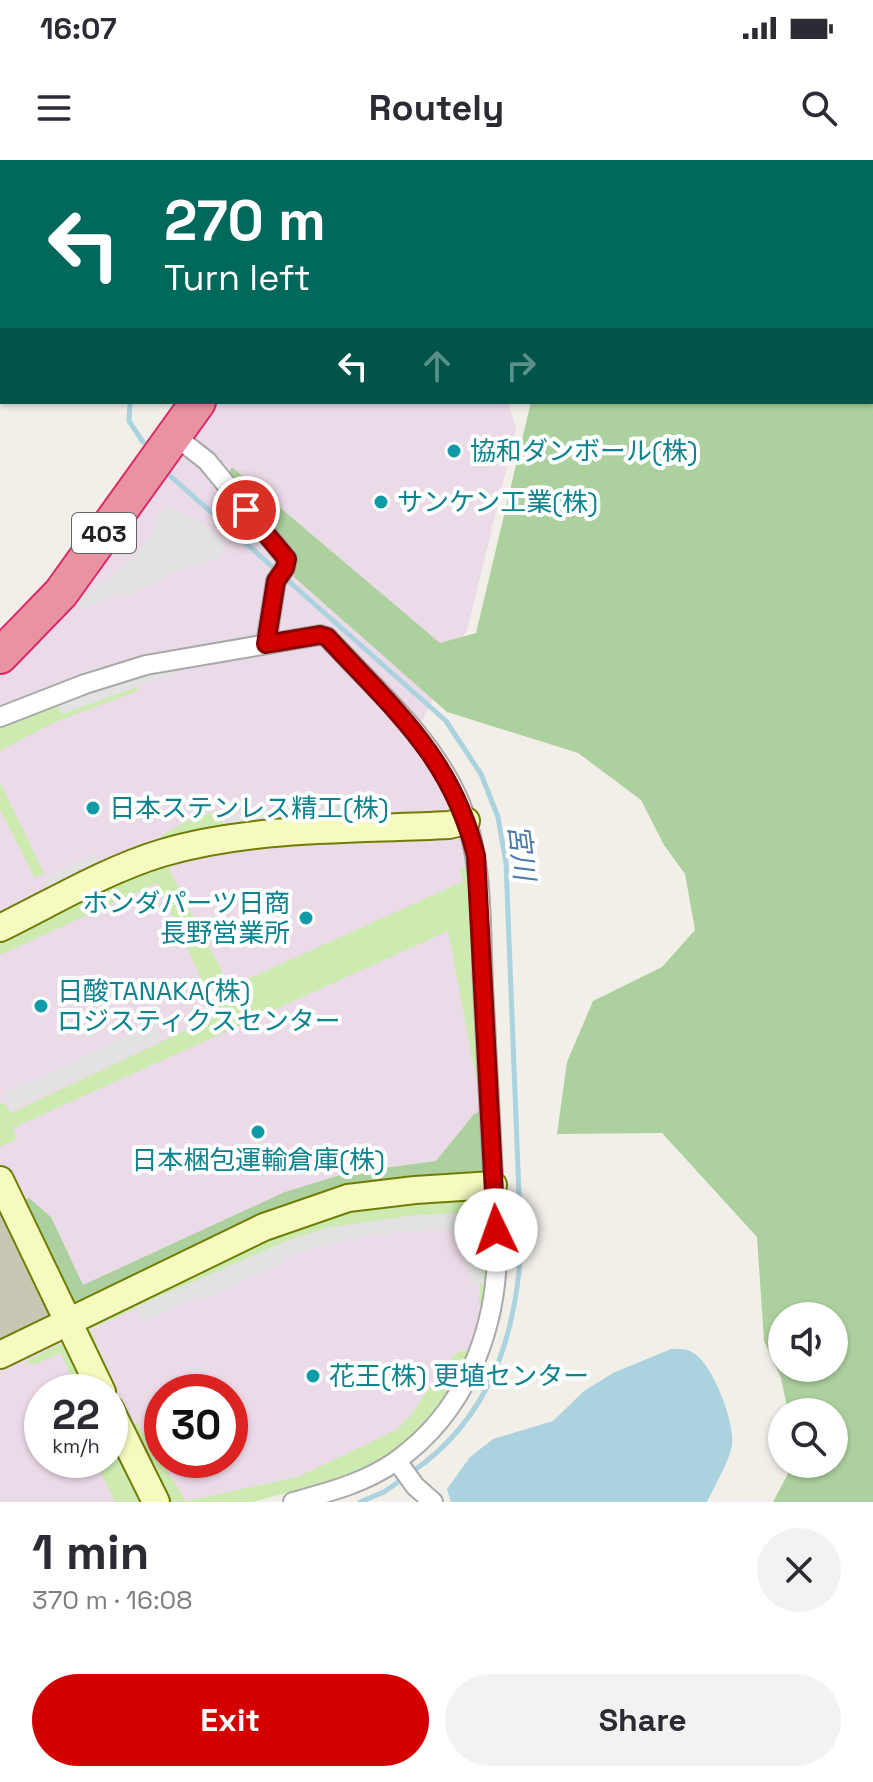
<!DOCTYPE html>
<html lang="en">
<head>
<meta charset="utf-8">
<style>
  :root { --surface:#fff; --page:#f2f2f3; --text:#2b2b33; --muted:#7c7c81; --accent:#d40000 }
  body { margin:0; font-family:"Space Grotesk","Noto Sans JP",sans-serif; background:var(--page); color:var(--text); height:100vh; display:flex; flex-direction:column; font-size:30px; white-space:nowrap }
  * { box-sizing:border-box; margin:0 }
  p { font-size:26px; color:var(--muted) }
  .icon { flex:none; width:44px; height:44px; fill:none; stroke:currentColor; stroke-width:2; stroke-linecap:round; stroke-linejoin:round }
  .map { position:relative; height:1342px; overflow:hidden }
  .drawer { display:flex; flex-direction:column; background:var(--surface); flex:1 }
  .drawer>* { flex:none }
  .guide { position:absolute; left:0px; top:0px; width:874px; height:244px; box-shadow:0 2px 6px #0004; background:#00695c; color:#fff; overflow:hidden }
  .buttons { position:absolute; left:768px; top:1142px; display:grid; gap:16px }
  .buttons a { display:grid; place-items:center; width:80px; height:80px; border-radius:50%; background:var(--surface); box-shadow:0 2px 6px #0004; font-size:40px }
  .speed { position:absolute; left:24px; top:1214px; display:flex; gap:16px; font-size:40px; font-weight:700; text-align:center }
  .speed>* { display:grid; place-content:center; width:104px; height:104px; border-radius:50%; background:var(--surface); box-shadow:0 2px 6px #0004; line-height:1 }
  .speed small { font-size:20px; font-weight:400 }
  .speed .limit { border:12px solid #d22; background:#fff; color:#111 }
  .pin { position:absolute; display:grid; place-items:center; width:68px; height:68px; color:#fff; margin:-34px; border:4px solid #fff; border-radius:50%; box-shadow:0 2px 8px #0007 }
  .me { position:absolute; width:88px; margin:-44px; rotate:357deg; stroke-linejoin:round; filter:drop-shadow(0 0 6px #0008) }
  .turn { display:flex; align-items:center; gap:28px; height:168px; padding:0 32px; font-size:36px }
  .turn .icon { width:104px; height:104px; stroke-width:2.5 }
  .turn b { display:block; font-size:56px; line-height:68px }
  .lanes { display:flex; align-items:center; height:76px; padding:0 32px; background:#0003; justify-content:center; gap:40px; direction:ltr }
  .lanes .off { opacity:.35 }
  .round { display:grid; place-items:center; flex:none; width:84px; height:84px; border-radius:42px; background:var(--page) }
  .head { display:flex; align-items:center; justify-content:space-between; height:136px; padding:0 32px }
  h1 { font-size:48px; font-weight:700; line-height:60px }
  .primary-button { display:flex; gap:16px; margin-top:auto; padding:16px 32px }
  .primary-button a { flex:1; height:92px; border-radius:48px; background:var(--accent); color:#fff; font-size:32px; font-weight:700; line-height:92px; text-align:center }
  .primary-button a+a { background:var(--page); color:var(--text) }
  .status { display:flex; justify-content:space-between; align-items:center; height:56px; padding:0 40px; background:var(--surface); direction:ltr }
  .status svg { height:22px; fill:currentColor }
  header { display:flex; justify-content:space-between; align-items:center; height:104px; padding:0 32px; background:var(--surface); font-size:36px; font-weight:700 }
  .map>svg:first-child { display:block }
  .industrial { fill:#ebdbe8; fill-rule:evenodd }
  .construction { fill:#c7c7b4 }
  .grass { fill:#cdebb0 }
  .forest { fill:#add19e; fill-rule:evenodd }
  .parking { fill:#e2e2e2 }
  .water { fill:#aad3df }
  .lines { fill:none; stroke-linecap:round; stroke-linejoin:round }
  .stream { stroke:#aad3df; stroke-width:5 }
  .street-casing { stroke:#a9a9a9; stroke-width:22 }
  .secondary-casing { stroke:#707d05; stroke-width:30 }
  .highway-casing { stroke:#dc2a67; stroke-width:38 }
  .street { stroke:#fff; stroke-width:18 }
  .secondary { stroke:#f7fabf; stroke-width:26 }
  .highway { stroke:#e892a2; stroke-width:34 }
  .route-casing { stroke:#8a0000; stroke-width:20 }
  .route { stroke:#d40000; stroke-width:14 }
  .culture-dot { fill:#0f9aa8; stroke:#fff; stroke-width:3 }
  .labels { text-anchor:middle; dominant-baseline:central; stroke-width:8; stroke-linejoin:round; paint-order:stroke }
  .shield { fill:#fff; stroke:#646464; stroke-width:2 }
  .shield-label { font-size:24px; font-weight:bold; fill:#222 }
  .culture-label { font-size:26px; fill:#0d838f; stroke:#fff; text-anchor:start }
  .water-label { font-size:28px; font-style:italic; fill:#4a7aab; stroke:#fff }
</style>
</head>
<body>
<div class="status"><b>16:07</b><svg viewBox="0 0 49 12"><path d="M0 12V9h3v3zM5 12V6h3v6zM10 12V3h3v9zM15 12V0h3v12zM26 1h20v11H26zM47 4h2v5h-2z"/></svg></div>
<header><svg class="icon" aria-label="menu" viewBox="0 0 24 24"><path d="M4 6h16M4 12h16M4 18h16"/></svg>Routely<svg class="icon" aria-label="search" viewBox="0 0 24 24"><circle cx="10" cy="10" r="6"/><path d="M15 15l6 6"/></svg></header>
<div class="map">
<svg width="873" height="1342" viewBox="0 0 873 1342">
  <rect width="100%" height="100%" fill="#f2efe9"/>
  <path class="industrial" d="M215,242h293l8,27 -48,198 -54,111 41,68 15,58 20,410 -15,74 -101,115 -122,39h-252v-829l22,-19 56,-62zM42,1232h68v68h-68zM162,1232h68v68h-68z"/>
  <path class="construction" d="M0,1047l52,102 -4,11 -48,24z"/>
  <g class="grass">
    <path d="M136,527l2,4 -85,32 -53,28v-28l56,-21 6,12z"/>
    <path d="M0,622l44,91 -9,5 -35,-68z"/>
    <path d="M224,649l-1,19 -59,14 -2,-7 29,-16z"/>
    <path d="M215,693l-47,14 62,120 234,-106 -5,-11 11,-6 11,220h-4l-29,-153 -435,197 4,11 -17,8v-45l5,2 6,9 207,-98 -61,-132 -157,72v-17l165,-77z"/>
    <path d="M479,1034l9,7 2,73 -3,32 -8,-1 1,-21 4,-1 -13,-70 -63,3 -81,12 -38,12 -199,89 29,65 -4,2 -31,-62 4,-11 160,-80 119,-39z"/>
    <path d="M59,1184l11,5 21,43h-14l-16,-39 -28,12 -8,-3z"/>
    <path d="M475,1188l-34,58 -30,31 -37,26 -41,18 -81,21h-87l-36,-75 8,-4 49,78 112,-24 98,-47 15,-15 36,-53 12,-10z"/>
    <path d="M110,1276l34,66h-29l-20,-42h15z"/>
  </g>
  <g class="forest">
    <path d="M458,0h415v1342h-100l20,-38h41v-52h-46l-7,-34 -17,-37 -7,-104 -95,-104 -105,1 10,-72 26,-61 69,-34 33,-37 -10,-56 -21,-29 -23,-45 -63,-47 -131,-41 -153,-135 3,-19 -69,-84 4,-7 208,176 36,-10 55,-231h341v-240zM782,1156h52v52h-52z"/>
    <path d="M482,950l3,59 -8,7 -82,3 -43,8 -273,118 -9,-4 -49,-100 8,-3 22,19 32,68 202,-93 62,-19 89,-12 38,-47z"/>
  </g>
  <g class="parking">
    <path d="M167,346l35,17 25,22 -9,12 -52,19 -9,7 -27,12h-14l-34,14 -5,-7 55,-42 23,-31v-9z"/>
    <path d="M174,506l2,7 -114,41 -6,-12 86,-29z"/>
    <path d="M361,644l1,16 -134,7 -1,-16z"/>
    <path d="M95,693l6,13 -53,26 -6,-12z"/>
    <path d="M154,863l8,16 -150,71 -8,-16z"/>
    <path d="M471,1052l13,71 -14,2 -11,-55 -44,1 -45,5 -51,11 -34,11 1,4 -86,39 -3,-5 -54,27 -8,-16 154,-67 38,-12 81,-12z"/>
  </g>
  <path class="water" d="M671,1189c10,0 16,-1 24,5 18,12 40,68 37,91 -2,15 -18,42 -25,57h-256l-4,-13 23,-32 23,-18 60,-18 31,-30 29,-18z"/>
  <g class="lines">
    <g class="stream">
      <path d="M57,0l1,2"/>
      <path d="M460,0v2"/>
      <path d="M130,242l-1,19 14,21"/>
      <path d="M167,313l109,97"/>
      <path d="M284,417l162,144 35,53 17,43 8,46 15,383c-5,91 -31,172 -109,226"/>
      <path d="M360,1342l24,-10 20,-14"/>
    </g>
    <defs>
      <g id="street">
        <path d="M295,0v2"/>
        <path d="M175,276l32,25 80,98 -2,9 -9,13 -10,63"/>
        <path d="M0,557l85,-33 61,-19 174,-30 7,2c47,51 106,101 133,166 24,56 20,121 23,181 5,89 9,179 14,268 -1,81 -33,161 -101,209 -31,22 -67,31 -103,41"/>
        <path d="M397,1301l18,25 18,16"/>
      </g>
      <g id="secondary">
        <path d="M0,768c53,-26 106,-58 162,-75 90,-27 194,-23 287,-28l17,-4"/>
        <path d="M0,1020l102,212"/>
        <path d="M0,1195l264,-128 84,-29 67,-8 78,-5"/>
        <path d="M110,1249l46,93"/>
      </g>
      <g id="highway">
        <path d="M760,0l1,2"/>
        <path d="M570,2l1,-2"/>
        <path d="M868,2v-2"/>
        <path d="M872,58l1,3"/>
        <path d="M872,171l1,1"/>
        <path d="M0,496l61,-63 137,-191"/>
      </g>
    </defs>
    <use href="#street" class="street-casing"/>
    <use href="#secondary" class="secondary-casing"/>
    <use href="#highway" class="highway-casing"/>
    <use href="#street" class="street"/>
    <use href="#secondary" class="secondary"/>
    <use href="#highway" class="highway"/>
  </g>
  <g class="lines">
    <defs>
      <path id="route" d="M246,350l41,49 -2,9 -9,13 -10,63 54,-9 7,2c66,72 125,120 149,219l20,374"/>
    </defs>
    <use href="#route" class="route-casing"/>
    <use href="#route" class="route"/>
  </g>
  <g class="culture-dot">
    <circle cx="454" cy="291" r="8"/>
    <circle cx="381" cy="342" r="8"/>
    <circle cx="93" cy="648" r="8"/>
    <circle cx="306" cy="758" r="8"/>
    <circle cx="41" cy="846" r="8"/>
    <circle cx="258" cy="972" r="8"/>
    <circle cx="313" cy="1216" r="8"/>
  </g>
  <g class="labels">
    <rect class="shield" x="72" y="353" width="64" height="40" rx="6"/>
    <g class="shield-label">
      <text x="104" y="373">403</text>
    </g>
    <g class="culture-label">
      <text x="470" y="291">協和ダンボール(株)</text>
      <text x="397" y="342">サンケン工業(株)</text>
      <text x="109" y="648">日本ステンレス精工(株)</text>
      <text x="290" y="743" text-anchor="end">ホンダパーツ日商<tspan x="290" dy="30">長野営業所</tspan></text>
      <text x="57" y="831">日酸TANAKA(株)<tspan x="57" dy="30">ロジスティクスセンター</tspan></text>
      <text x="258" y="1000" text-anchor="middle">日本梱包運輸倉庫(株)</text>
      <text x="329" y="1216">花王(株) 更埴センター</text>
    </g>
    <g class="water-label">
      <text transform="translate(522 692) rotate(83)">宮川</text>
    </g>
  </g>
</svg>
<div class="buttons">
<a><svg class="icon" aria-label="sound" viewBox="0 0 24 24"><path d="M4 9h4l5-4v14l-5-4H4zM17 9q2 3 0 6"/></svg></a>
<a><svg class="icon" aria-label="search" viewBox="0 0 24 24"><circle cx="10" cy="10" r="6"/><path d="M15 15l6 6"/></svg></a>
</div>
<div class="speed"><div>22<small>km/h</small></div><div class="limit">30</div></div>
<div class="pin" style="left:246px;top:350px;background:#d93025"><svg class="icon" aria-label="arrive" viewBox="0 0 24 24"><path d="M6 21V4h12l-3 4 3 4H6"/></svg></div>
<svg class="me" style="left:496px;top:1070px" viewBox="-20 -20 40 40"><circle r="19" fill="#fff"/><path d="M0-13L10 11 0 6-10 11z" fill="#d40000"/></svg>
<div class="guide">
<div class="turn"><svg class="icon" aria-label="left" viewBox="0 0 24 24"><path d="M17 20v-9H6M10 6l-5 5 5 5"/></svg><div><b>270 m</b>Turn left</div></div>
<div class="lanes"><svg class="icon" aria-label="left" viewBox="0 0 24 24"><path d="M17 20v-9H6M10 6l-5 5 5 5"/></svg><svg class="icon off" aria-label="ahead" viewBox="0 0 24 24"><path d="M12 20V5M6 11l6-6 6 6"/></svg><svg class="icon off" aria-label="right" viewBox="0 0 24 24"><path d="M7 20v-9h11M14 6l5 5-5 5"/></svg></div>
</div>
</div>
<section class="drawer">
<div class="head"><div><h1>1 min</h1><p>370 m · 16:08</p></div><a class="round"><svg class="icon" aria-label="close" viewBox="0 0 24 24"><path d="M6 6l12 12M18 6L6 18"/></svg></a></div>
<div class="primary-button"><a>Exit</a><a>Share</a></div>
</section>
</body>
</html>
